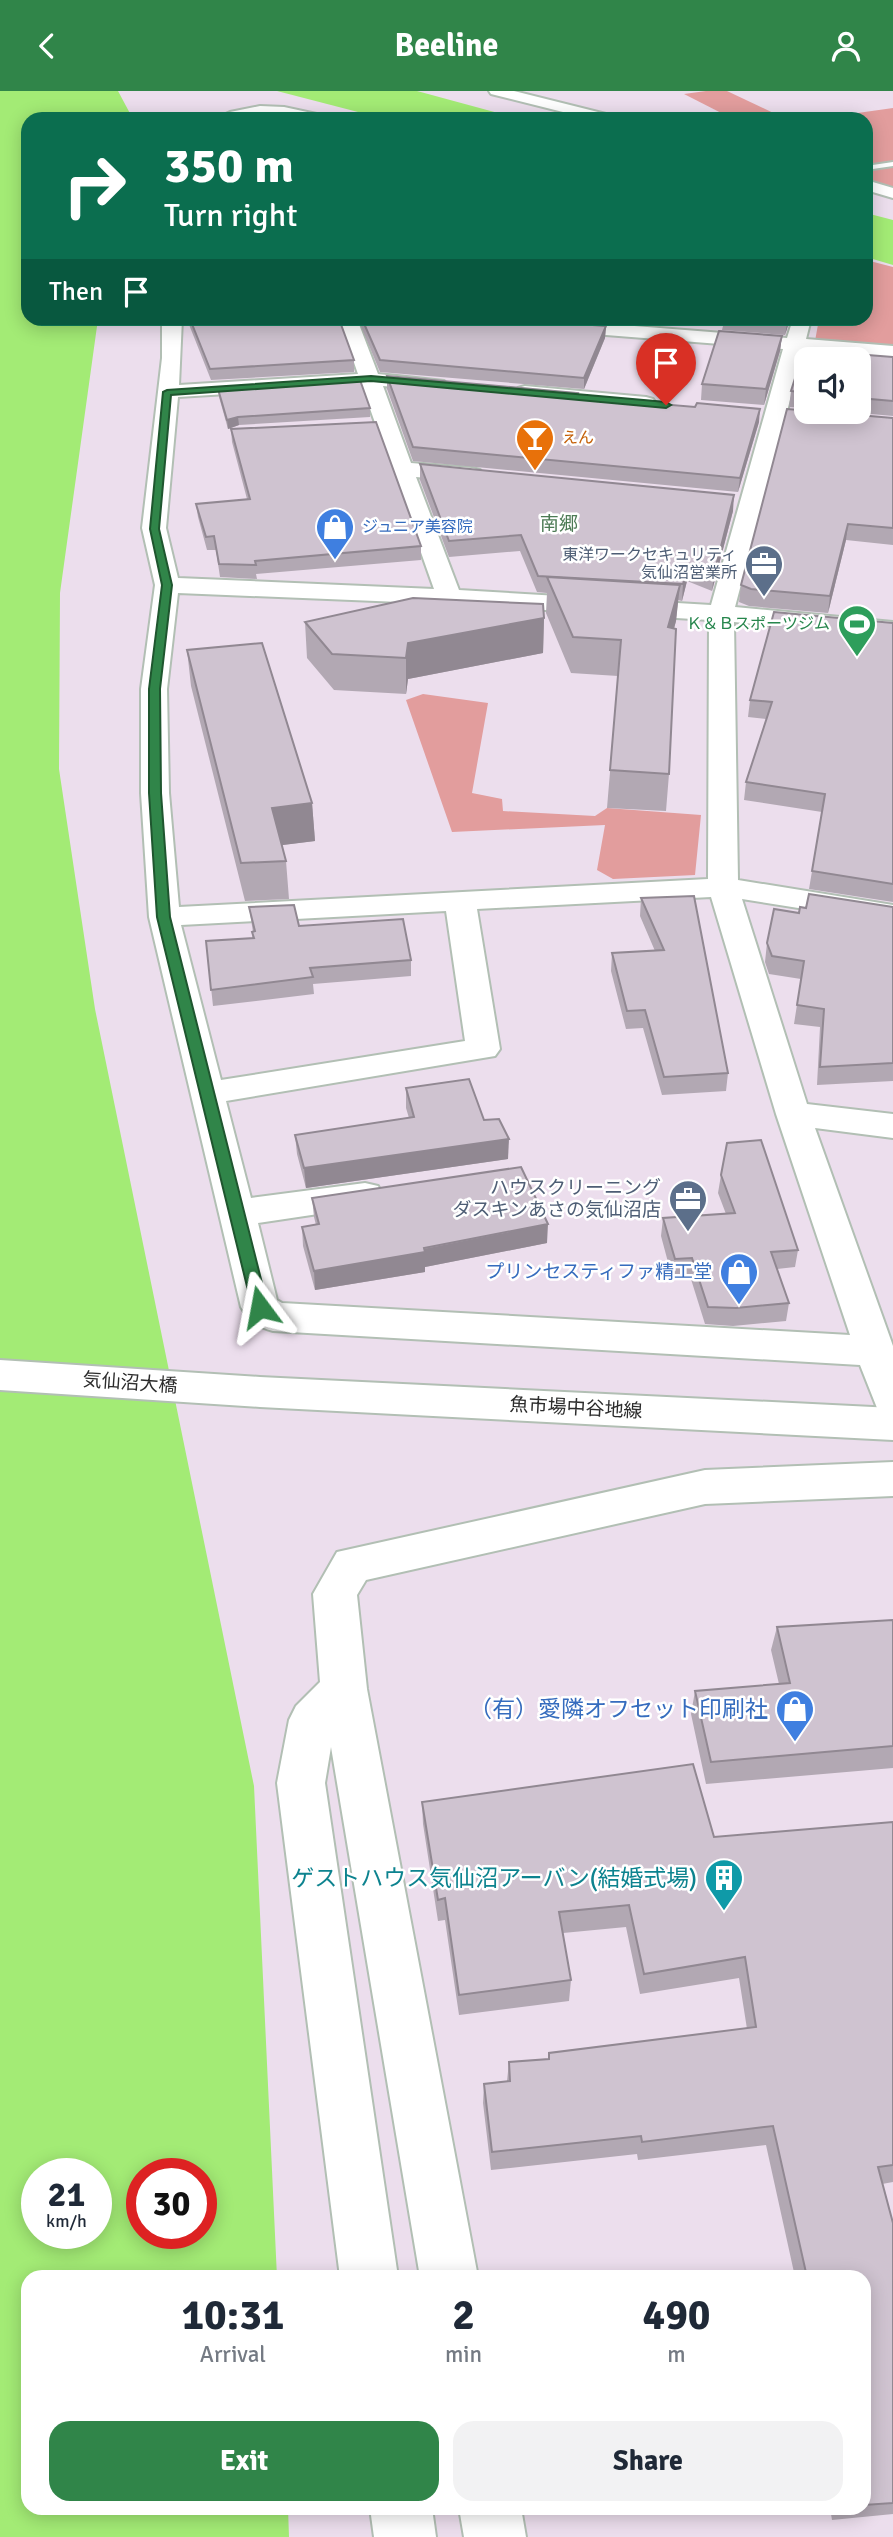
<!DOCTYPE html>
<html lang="en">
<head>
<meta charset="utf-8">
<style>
  :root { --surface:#fff; --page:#f2f2f3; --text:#1f2937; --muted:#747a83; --accent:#308549 }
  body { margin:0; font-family:Signika,"Noto Sans JP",sans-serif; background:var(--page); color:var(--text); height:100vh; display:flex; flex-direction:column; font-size:26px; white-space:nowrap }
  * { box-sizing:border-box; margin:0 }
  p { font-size:23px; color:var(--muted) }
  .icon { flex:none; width:38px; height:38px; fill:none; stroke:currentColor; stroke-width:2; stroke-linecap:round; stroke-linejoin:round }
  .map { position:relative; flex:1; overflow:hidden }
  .sheet { position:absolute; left:21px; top:2179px; width:850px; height:245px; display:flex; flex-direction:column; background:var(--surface); border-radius:21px; box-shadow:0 4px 18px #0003 }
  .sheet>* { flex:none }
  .hud { position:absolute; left:21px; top:21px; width:852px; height:214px; border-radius:21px; box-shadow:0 4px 18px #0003; background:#0b6e4f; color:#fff; overflow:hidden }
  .buttons { position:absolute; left:794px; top:256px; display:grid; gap:14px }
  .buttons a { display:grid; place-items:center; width:77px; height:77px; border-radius:14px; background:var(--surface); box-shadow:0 4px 18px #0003; font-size:35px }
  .speed { position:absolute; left:21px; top:2067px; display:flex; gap:14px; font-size:35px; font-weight:700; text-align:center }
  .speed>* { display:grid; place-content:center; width:91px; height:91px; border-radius:50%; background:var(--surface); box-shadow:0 4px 18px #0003; line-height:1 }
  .speed small { font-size:18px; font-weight:400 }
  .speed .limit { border:10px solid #d22; background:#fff; color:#111 }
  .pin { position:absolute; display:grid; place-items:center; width:60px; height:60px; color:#fff; margin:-72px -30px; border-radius:50% 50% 50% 0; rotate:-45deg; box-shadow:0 0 7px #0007 }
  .pin .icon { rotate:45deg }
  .me { position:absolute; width:77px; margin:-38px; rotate:347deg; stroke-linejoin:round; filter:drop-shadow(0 0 5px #0008) }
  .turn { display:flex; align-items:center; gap:24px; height:147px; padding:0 28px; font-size:32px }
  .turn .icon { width:91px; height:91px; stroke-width:2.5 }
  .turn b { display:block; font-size:49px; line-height:60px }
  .then { display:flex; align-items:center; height:66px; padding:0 28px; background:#0003; gap:14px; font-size:26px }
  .eta { display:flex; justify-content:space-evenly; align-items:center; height:119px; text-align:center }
  .eta b { font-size:42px; font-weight:700; line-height:49px }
  .button { display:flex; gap:14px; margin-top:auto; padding:14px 28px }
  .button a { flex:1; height:80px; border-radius:21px; background:var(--accent); color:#fff; font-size:28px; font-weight:700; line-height:80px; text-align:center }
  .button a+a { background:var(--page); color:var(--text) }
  header { display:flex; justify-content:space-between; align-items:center; height:91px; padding:0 28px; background:var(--accent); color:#fff; font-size:32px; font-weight:700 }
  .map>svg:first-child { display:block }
  .green { fill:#e29d9d }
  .water { fill:#a3eb75; fill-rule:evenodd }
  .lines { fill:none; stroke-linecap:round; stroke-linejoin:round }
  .lane-casing { stroke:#b2bfb4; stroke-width:4 }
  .street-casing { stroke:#b2bfb4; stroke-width:4 }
  .secondary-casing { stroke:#b2bfb4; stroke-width:4 }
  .lane { fill:#fff; fill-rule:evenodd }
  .street { fill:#fff; fill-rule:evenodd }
  .secondary { fill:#fff; fill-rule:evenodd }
  .wall { fill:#b2a8b3 }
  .shaded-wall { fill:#918892 }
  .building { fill:#cfc3d0; stroke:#918892; stroke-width:2 }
  .route { fill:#308549; stroke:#1f562f; stroke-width:2 }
  .labels { text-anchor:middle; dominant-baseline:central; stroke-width:5; stroke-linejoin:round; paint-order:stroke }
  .far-food-label { font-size:16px; fill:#c56008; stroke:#fff; text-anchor:start }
  .far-shop-label { font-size:16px; fill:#366cbe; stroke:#fff; text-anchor:start }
  .far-service-label { font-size:16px; fill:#4e5e75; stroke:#fff; text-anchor:end }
  .far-leisure-label { font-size:16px; fill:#27864d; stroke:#fff; text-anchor:end }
  .far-quarter-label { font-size:19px; fill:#4d7b55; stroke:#fff }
  .service-label { font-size:19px; fill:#4e5e75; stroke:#fff; text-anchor:end }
  .shop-label { font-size:19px; fill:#366cbe; stroke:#fff; text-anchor:end }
  .street-label { font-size:19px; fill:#2c2c2c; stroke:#fff }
  .near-shop-label { font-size:23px; fill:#366cbe; stroke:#fff; text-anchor:end }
  .near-culture-label { font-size:23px; fill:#0d838f; stroke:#fff; text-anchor:end }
</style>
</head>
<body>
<header><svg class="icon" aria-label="back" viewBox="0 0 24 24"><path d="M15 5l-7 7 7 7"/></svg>Beeline<svg class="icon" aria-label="person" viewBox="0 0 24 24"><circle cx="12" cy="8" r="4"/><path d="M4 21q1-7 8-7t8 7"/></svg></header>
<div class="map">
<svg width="893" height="2446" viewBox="0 0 893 2446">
  <rect width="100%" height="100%" fill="#ecdeed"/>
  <g class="green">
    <path d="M706,0h21l59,28h-53l-49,-25z"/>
    <path d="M893,17v81l-27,-7v-63h-51z"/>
    <path d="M866,169l27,7v82l-78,-8 4,-22h47z"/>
    <path d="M423,603l65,9 -16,90 30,6 1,12 92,5 12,-8 94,7 -6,60 -82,4 -16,-9 8,-45 -153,7 -46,-132z"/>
  </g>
  <g class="water">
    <path d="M0,0h118l15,28h-105v200h70l-38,274 -1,176 36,240 159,777 23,491h-249v231h260l1,29h-289zM37,2082h59v60h-59zM142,2082h59v60h-59z"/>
    <path d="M277,0h140l103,28h-135z"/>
    <path d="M866,122l27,7v45l-27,-8z"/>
  </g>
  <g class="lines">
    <defs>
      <path id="lane" d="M893,71v4l-27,4v-4z"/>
      <g id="street">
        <path d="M489,0h25l100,25 3,3h-26l-100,-25z"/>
        <path d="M260,15l24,1 42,9 3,3 -57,-4 -57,4 15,-7z"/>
        <path d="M866,89l27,8v10l-27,-8z"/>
        <path d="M162,228h20l-3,66 179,-11 -19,-55h18l21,55 66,7 3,4 -3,4 -7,2 -54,-5 28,77 61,5 8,2 3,5 -3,5 -8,2 -56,-5 43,113 252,15 72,-256 -303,-24 -7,-2 -2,-4h75l241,19 6,-19h18l-5,20 87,7v12l-90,-7 -68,256 158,15v16l-159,-16 4,258 155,25v18l-151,-24 65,205 86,10v24l-78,-10 78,218v71l-14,-4 -19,-48 -587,-34c-15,-4 -24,-10 -32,-24l-92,-390 -8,-124v-104l14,-104 -13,-57 20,-170zM362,295l72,203 -256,-11 -12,-50 12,-131zM178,502l271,11 260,16 -1,259 -529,28 -10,-114 -2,-104zM711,806l65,217 74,221 -568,-32 -5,-3 -19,-77 107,-16 13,-3 5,-9 -5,-9 -13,-3 -114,15 -25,-97 269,-45 5,-7 -23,-140zM446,820l19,130 -244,39 -40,-155z"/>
        <path d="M525,295l121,11 7,2 3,4 -3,4 -7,2 -128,-13 -3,-4 3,-4z"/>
        <path d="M893,1371v34l-188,8 -339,76 -9,15 10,94 111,588h-58l-89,-530 -6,36 73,494h-58l-63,-494 12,-63 7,-14 24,-24 -7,-88 24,-42 368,-82z"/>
        <path d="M370,2417h62l4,29h-62z"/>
        <path d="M459,2417h62l5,29h-62z"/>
      </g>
      <path id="secondary" d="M0,1269l260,17 633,31v32l-633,-33 -260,-17z"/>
    </defs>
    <use href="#lane" class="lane-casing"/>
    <use href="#street" class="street-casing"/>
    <use href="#secondary" class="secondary-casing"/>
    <use href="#lane" class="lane"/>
    <use href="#street" class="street"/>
    <use href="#secondary" class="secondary"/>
  </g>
  <g class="wall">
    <path d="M188,228h151l15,41v12l-143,8 -23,-58z"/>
    <path d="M358,228h151l97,7 -1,12 -21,51 -204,-17z"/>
    <path d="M573,228h40l-1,3z"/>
    <path d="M625,228h165l-5,16 -63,-5 1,-4z"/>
    <path d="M782,245l-2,15 -16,54 -63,-5 1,-16z"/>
    <path d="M804,259l89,7v59l-55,-5h21v-52h-52v49l-18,-1 2,-16z"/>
    <path d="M387,285l190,21 118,10 64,15 -21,70 -325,-31 -26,-72z"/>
    <path d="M218,298l152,19v9l-131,8 -11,4 -9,-32z"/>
    <path d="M893,327v127l-47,-5 -18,73 -79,-7 -10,-4 2,-17z"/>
    <path d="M231,338l190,117v14l-165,14 1,5 -37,-2 -4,-27h-9l-9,-33 -2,-13 51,-5 -15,-57z"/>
    <path d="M420,373l313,47 -21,80 -25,-10 -5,20 -4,-1 -2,21 -2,7 -5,146 -3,37 -59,-3 11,-132 -47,-3 -25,-60 1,-20 -10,-1 -17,-41 -71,6 -29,-77z"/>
    <path d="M544,527l-1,35 -135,26 -2,15 -72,-4 -27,-32 -2,-36z"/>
    <path d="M893,532v279l-84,-13 13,-77 -78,-12 2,-18 20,-63 -18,-2 2,-17z"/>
    <path d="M187,559l125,153 3,38 -33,4 4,16 3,38 -44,2 -54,-215z"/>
    <path d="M641,807l87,175 -2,18 -64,4 -19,-67 -17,1 -15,-58 1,-18 43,-2 -15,-35z"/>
    <path d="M249,816l50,19 112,34v16l-98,8 1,10 -101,12 -7,-65 46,-3 1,-6z"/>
    <path d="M893,816v174l-76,4 3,-58 -26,-3 7,-45 -32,-5 -4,-12 2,-19 32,-30 7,-5z"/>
    <path d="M406,997l78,32 24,39 -202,29 -9,-34 -2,-19 114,-17 -3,-10z"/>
    <path d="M721,1084l77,75 -3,17 -18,2 12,34 -3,18 -53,5 -28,-2 -15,-48 -18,1 -11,-41 2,-18 63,-4 -8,-21z"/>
    <path d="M312,1107l235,45 -122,24v5l-110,18 -12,-44 -1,-19 14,-2 -2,-8z"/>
    <path d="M893,1529v148l-187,16 -15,-70 4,-23 84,-7 -8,-34 6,-23z"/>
    <path d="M422,1711l292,35 179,-15v360l-11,2 11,39v291l-61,6 -2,-12h34v-231h-69l-29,-132 -128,15 -1,-6 -146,16 -8,-67 1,-19 23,-3 2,-19 39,-3 1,-6 198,-24 -8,-51 -99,16 -14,-67 -63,6 8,47 -2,21 -110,14 -14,-95 -7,1 -15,-97z"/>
  </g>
  <g class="shaded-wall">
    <path d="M788,228h2l-5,16 2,-11z"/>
    <path d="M606,235l-1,12 -21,51v-11z"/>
    <path d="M782,245l-2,15 -16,54 2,-16z"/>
    <path d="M760,318l-1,13 -21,70 2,-14z"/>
    <path d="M238,326l1,8 -11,4 -1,-9z"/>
    <path d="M734,404l-1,16 -21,80 2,-17z"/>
    <path d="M848,433l-2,16 -18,73 2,-17z"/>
    <path d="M689,473l-2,17 -5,20 1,-17z"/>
    <path d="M680,494l-4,36 -11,42 3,-36z"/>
    <path d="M544,527l-1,35 -135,26 -2,15v-36l2,-15z"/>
    <path d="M312,712l3,38 -40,5 -3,-38z"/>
    <path d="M509,1048l-1,20 -202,29 -2,-20z"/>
    <path d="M548,1133l-1,19 -122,24v5l-110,18 -1,-19z"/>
  </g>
  <g class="building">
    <path d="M190,228h149l15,41 -144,9z"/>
    <path d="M362,228h147l97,7 -22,52 -204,-18z"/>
    <path d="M724,228h64l-1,5z"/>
    <path d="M719,240l63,5 -16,53 -64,-5z"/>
    <path d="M804,259l89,7v44l-34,-3v-39h-52v34l-16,-2z"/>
    <path d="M387,285l191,17 -2,4 119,10 2,-4 63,6 -20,69 -327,-31z"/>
    <path d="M360,289l10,28 -132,9 -11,3 -9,-31z"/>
    <path d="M787,318l106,9v110l-45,-4 -18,72 -79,-7 -10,-4z"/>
    <path d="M376,331l45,124 -166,15 1,4 -37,-1 -5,-28 -8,1 -10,-33 54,-5 -19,-70z"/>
    <path d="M420,373l314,31 -20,79 -25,-10 -6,20 -145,-8 -17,-41 -72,6z"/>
    <path d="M547,486l133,8 -12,42 8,2 -7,145 -59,-4 11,-130 -48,-3z"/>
    <path d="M413,507l130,6 1,14 -136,25 -2,15 -74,-4 -27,-32z"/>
    <path d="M774,521l119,11v261l-81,-13 13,-77 -79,-12 26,-80 -22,-2z"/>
    <path d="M262,552l50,160 -40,5 14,53 -45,2 -54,-213z"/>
    <path d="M809,803l84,13v156l-73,4 4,-58 -27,-4 7,-44 -32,-5 -5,-13 7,-34 25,4 1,-6 6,1z"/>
    <path d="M694,805l34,177 -64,4 -19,-67 -18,1 -15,-58 52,-3 -23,-52z"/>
    <path d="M294,814l5,21 104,-7 8,41 -101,8 3,9 -102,13 -5,-49 48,-3 -2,-6 3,-1 -6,-24z"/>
    <path d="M469,988l15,41 15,-1 10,20 -205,29 -9,-33 119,-18 -8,-29z"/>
    <path d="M761,1049l37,110 -27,2 18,51 -53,5 -28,-1 -16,-49 -17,1 -12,-41 72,-5 -14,-38 6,-32z"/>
    <path d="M521,1076l27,57 -124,24 1,4 -111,19 -12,-44 17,-3 -7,-26z"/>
    <path d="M893,1529v126l-182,16 -16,-71 95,-8 -13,-56z"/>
    <path d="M693,1673l21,73 179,-15v343l-15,2 15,56v280l-29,2v-228h-57l-34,-151 -131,16 -1,-6 -149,16 -8,-68 26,-3 -1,-19 40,-3v-6l207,-26 -11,-70 -101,17 -15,-69 -70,7 12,68 -112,15 -14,-97 -7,2 -16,-98z"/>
  </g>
  <path class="route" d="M371,285l295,26 5,3 -5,3 -295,-27 -200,14 -12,134 13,56 -12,104 1,104 9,124 98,390 -8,6 -8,-6 -95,-390 -8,-124v-104l13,-104 -12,-56 13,-137 4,-2z"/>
  <defs>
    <symbol id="bar-pin" viewBox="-11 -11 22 30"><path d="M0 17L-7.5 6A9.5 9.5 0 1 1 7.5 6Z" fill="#e8710a" stroke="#fff"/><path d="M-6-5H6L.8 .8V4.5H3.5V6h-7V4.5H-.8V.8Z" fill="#fff"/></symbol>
    <symbol id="shop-pin" viewBox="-11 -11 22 30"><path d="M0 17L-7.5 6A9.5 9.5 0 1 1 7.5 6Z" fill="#3f7fe0" stroke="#fff"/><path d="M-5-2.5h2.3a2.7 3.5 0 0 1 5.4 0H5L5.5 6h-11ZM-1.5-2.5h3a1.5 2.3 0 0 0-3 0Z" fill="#fff"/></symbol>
    <symbol id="office-pin" viewBox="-11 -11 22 30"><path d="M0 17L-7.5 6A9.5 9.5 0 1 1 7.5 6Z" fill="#5c6f8a" stroke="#fff"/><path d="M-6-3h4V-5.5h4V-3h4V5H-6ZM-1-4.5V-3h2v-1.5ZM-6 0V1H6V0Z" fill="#fff"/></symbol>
    <symbol id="stadium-pin" viewBox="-11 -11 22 30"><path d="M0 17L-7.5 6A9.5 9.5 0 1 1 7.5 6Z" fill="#2e9e5b" stroke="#fff"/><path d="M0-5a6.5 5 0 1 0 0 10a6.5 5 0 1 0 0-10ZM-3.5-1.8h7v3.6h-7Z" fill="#fff"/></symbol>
    <symbol id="building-pin" viewBox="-11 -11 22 30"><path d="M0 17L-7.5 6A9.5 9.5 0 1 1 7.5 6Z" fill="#0f9aa8" stroke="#fff"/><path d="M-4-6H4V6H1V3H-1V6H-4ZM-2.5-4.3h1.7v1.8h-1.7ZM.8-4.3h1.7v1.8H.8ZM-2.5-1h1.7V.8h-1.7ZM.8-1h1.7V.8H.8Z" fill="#fff"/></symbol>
  </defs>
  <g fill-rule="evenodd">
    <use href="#bar-pin" x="513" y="325" width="44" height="60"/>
    <use href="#shop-pin" x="313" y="414" width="44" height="60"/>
    <use href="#office-pin" x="742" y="451" width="44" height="60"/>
    <use href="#stadium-pin" x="835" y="511" width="44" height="60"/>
    <use href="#office-pin" x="666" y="1086" width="44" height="60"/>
    <use href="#shop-pin" x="717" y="1159" width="44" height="60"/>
    <use href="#shop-pin" x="773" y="1596" width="44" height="60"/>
    <use href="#building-pin" x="702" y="1765" width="44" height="60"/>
  </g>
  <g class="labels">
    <g class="far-food-label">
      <text x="562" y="347">えん</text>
    </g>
    <g class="far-shop-label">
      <text x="362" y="436">ジュニア美容院</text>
    </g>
    <g class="far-service-label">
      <text x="737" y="464">東洋ワークセキュリティ<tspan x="737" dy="18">気仙沼営業所</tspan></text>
    </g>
    <g class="far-leisure-label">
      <text x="830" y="533">Ｋ＆Ｂスポーツジム</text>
    </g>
    <g class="far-quarter-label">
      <text x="559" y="433">南郷</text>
    </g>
    <g class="service-label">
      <text x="661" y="1097">ハウスクリーニング<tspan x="661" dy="22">ダスキンあさの気仙沼店</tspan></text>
    </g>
    <g class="shop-label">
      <text x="712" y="1181">プリンセスティファ精工堂</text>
    </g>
    <g class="street-label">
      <text transform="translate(130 1292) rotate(4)">気仙沼大橋</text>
      <text transform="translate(576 1317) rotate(3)">魚市場中谷地線</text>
    </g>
    <g class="near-shop-label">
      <text x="768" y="1618">（有）愛隣オフセット印刷社</text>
    </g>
    <g class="near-culture-label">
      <text x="697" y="1787">ゲストハウス気仙沼アーバン(結婚式場)</text>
    </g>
  </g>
</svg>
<div class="buttons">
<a><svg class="icon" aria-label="sound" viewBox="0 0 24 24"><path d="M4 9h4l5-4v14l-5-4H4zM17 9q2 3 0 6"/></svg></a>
</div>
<div class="speed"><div>21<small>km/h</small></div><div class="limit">30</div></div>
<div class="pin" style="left:666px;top:314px;background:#d93025"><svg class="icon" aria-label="arrive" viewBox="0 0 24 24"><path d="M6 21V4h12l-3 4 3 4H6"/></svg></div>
<svg class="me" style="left:260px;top:1216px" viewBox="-20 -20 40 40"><path d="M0-17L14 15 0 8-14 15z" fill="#308549" stroke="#fff" stroke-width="4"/></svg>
<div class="hud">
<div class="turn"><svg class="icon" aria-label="right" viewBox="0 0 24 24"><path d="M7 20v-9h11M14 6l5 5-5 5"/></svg><div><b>350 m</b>Turn right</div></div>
<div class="then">Then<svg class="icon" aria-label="arrive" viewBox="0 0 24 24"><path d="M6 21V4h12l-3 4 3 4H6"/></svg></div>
</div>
<section class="sheet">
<div class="eta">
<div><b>10:31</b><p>Arrival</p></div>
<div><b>2</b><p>min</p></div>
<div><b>490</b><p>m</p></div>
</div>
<div class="button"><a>Exit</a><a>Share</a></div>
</section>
</div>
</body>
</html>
